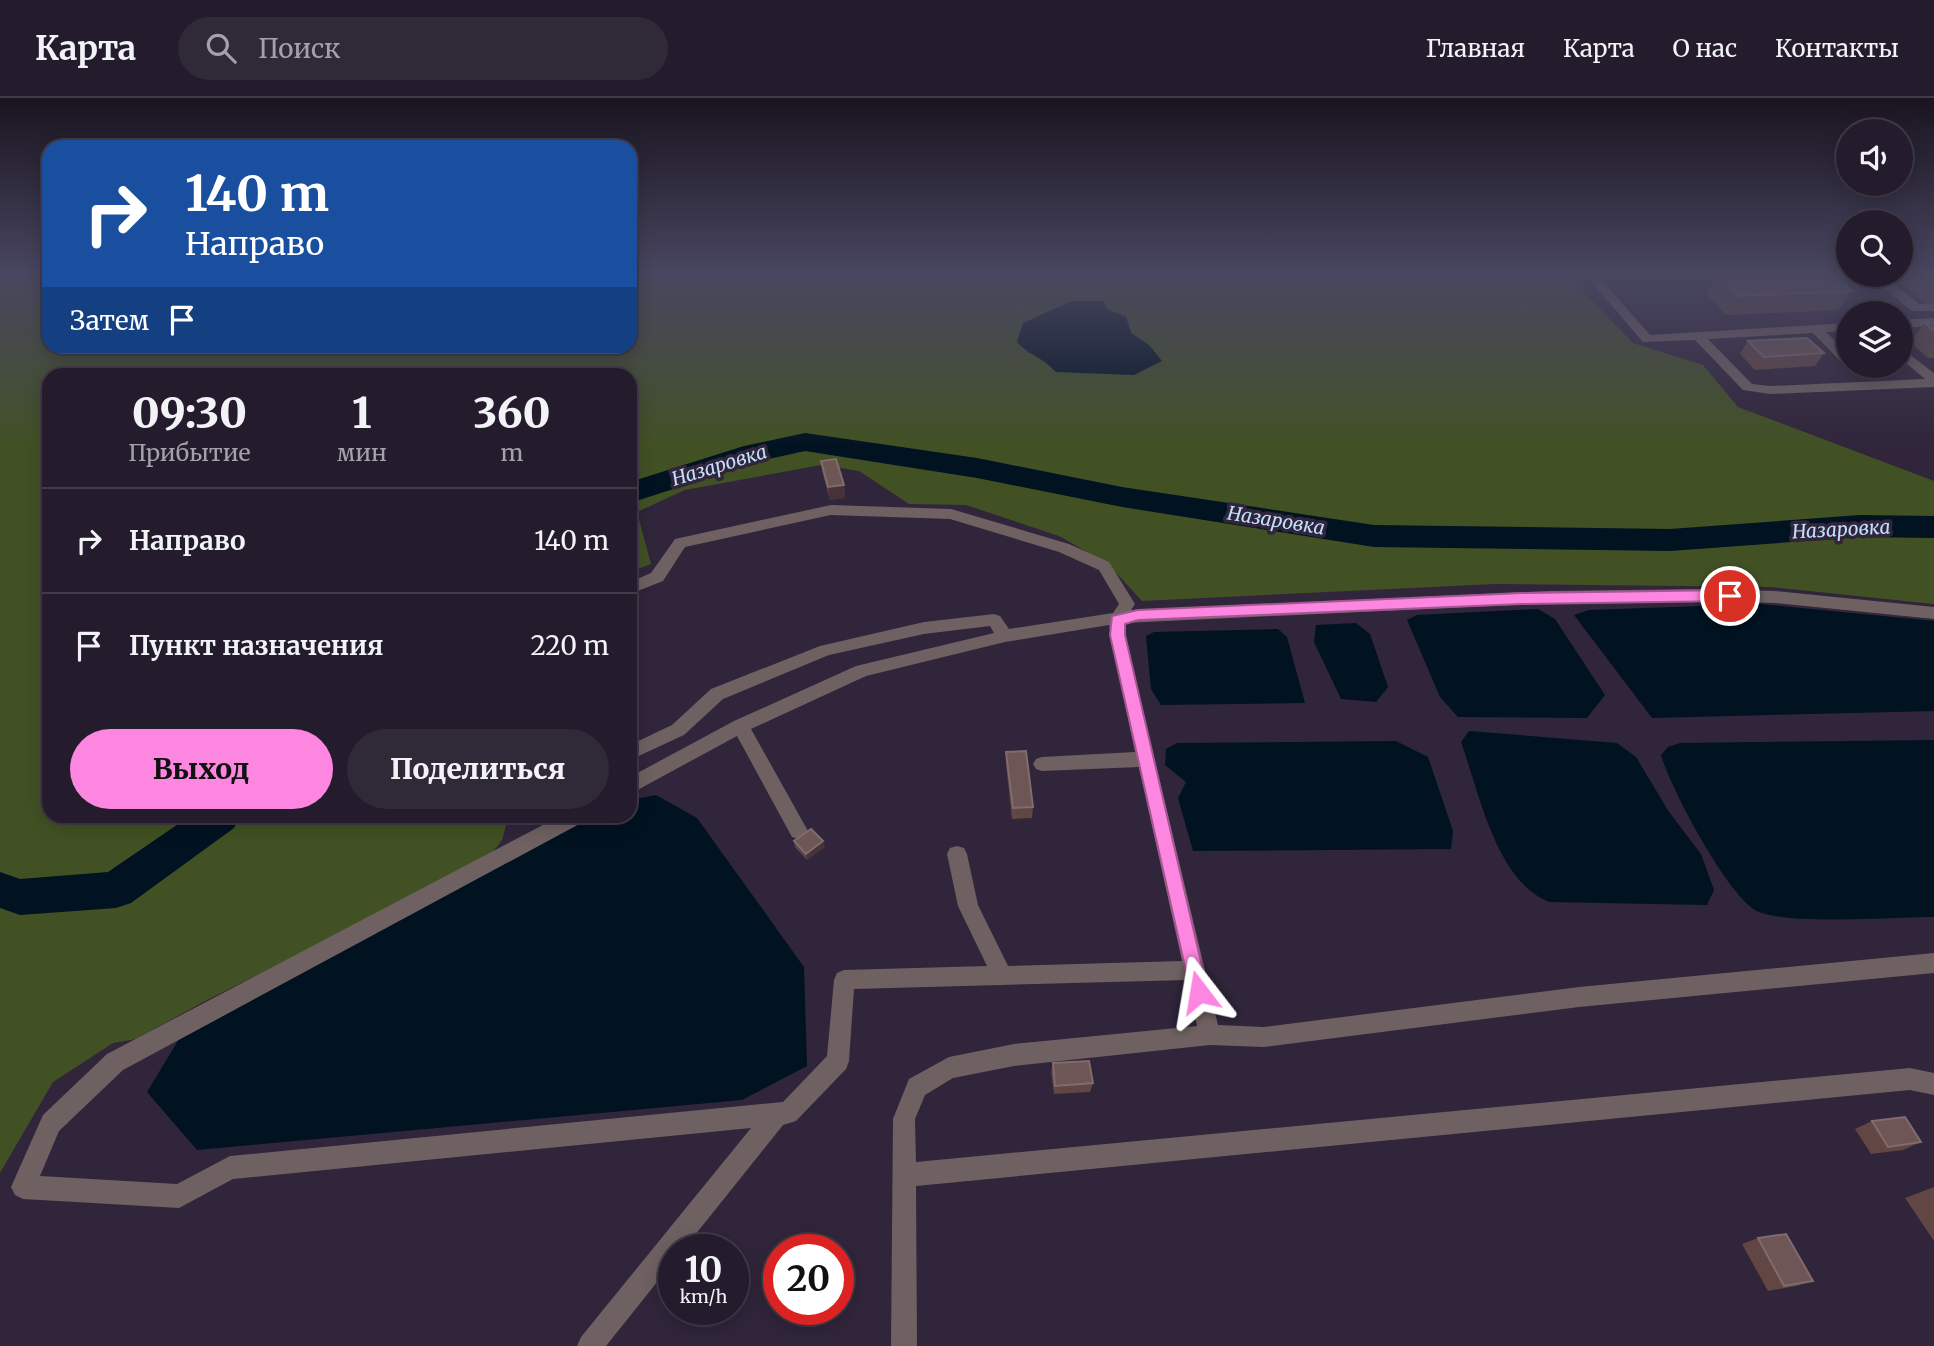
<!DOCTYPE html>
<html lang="ru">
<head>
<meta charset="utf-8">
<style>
  :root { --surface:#241c2c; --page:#302938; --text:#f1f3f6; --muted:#a3a1a9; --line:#413a48; --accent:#fd86e1 }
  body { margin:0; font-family:Merriweather,serif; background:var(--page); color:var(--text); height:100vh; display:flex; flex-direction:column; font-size:26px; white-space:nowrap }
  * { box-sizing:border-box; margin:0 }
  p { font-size:23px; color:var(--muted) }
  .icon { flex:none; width:38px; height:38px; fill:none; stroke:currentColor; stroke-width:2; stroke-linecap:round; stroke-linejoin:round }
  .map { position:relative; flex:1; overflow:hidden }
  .sheet { position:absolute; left:42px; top:270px; width:595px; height:455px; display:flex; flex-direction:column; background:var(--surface); border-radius:21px; box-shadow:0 4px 18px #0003,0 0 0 2px var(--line) }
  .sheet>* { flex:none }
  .guide { position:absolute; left:42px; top:42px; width:595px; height:214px; border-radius:21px; box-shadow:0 4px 18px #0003,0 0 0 2px var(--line); background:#1a4fa0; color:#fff; overflow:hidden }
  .buttons { position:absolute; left:1836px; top:21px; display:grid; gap:14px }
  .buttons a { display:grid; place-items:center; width:77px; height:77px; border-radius:50%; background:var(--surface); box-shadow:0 4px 18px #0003,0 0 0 2px var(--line); font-size:35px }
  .speed { position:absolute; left:658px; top:1136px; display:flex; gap:14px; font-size:35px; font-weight:700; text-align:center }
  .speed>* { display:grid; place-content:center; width:91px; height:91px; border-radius:50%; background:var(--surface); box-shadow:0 4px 18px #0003,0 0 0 2px var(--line); line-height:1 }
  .speed small { font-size:18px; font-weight:400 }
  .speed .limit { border:10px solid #d22; background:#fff; color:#111 }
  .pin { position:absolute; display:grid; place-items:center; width:60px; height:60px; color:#fff; margin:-30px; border:4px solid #fff; border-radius:50%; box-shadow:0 2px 7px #0007 }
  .me { position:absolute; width:77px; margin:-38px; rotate:346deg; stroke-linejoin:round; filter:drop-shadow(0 0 5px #0008) }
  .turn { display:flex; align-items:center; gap:24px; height:147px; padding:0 28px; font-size:32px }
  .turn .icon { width:91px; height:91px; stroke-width:2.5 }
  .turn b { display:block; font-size:49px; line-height:60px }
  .then { display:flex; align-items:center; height:66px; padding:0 28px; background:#0003; gap:14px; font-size:26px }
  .eta { display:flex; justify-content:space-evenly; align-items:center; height:119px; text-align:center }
  .eta b { font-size:42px; font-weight:800; line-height:49px }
  .cta { display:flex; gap:14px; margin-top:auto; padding:14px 28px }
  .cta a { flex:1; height:80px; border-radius:42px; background:var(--accent); color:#111; font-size:28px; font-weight:800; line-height:80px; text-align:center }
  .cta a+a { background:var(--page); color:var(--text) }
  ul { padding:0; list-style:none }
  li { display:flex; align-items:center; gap:21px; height:105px; padding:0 28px; border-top:2px solid var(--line) }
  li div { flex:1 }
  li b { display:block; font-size:26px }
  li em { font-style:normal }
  header { display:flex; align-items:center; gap:42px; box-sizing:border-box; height:98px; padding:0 35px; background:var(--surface); border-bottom:2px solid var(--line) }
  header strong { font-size:33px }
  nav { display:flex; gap:38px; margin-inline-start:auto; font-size:24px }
  .search { width:490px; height:63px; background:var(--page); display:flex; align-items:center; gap:18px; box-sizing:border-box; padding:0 24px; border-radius:38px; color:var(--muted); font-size:26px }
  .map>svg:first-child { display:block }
  .green { fill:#425124; fill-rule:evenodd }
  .water { fill:#011221 }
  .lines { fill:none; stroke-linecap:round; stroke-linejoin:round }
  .river { fill:#011221; fill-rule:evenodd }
  .minor { fill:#6f6162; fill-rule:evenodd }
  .wall { fill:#614644 }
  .shaded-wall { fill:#473239 }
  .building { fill:#6e5656; stroke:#806b6d; stroke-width:2 }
  .route { fill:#fd86e1; stroke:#a45792; stroke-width:2 }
  .labels { text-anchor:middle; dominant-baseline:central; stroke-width:7; stroke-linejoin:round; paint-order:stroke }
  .water-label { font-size:19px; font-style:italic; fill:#bfe0fe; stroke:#30253a }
</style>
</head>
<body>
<header>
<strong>Карта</strong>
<div class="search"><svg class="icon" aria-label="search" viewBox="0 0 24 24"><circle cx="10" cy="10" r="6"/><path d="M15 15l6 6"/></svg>Поиск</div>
<nav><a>Главная</a><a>Карта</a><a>О нас</a><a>Контакты</a></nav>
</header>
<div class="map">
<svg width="1934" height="1248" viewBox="0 0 1934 1248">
  <rect width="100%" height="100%" fill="#30253a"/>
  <path class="green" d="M0,175h49v73h581v-73h935l68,70 70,22 35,42 196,74v123l-164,-17 -275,-3 -353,17 -34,-37 -49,-28 -93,-31 -57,-1 -50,-33 -38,-6 -136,25 -48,22 14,52 -21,8v-198h-581v442h458l1,2 -6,22 -17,22 -280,139 -69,38 -23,4 -60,39 -53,91zM1107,211l19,8 5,16 19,13 -64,25 -30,1 -13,-15 -17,-5z"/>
  <g class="water">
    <path d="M1072,203h32l3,8 19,8 5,16 19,13 12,15 -28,14 -78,-3c-15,-16 -26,-16 -39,-30l6,-19z"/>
    <path d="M1760,506l174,17v90l-282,7 -78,-103 15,-5z"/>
    <path d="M1538,511l17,10 50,76 -18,23 -129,-1 -18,-20 -33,-77 10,-5z"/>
    <path d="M1356,525l14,11 18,53 -12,15 -35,-3 -27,-57 2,-17z"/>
    <path d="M1278,531l9,8 18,66 -144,2 -10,-16 -5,-53 8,-4z"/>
    <path d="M1469,633l148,12 19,14 33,55 32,42 13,36 -7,15 -158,-3c-53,-21 -70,-110 -88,-160z"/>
    <path d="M1934,642v177c-42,0 -141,8 -175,-5 -29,-11 -89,-125 -98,-157l7,-8 12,-4z"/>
    <path d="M1396,643l32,16 25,74 -2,18 -258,2 -15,-53 8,-16 -21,-17 1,-16 11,-6z"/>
    <path d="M656,697l41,23 107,149 3,99 -65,34 -545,50 -50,-58 37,-61 398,-215h48v-16z"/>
  </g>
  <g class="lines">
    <g class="river">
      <path d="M805,335l172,25 145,29 252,38 296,4 190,-14 74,1v22l-74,-1 -190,14 -296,-4 -252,-40 -145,-29 -172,-27 -45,10 -130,42v-21l114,-36z"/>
      <path d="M190,718h50l-6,12 -103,75 -15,5 -96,7 -20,-7v-36l20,7 88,-7z"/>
    </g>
    <g class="minor">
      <path d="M1584,175h12l54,62 198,-12v8l-22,1 22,22v11l-5,-1 -30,-31 -105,6 44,45 18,2 155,-7 -25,-21v-11l34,26v14l-164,7 -27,-4 -48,-50 -52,2z"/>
      <path d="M1869,177h13l37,29 15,-1v8h-22z"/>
      <path d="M1934,220v8l-34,2v-8z"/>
      <path d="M831,407l120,4 118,35 40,18 26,42 -4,6 419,-19 157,-2 68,2 159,16v12l-159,-16 -68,-2 -157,2 -425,20v12l93,390 46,2 315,-40 355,-34v20l-355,34 -315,40 -54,-2 -196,21 -61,12 -28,17 -10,24 1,43 994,-94 24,5v22l-24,-5 -994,96 1,160h-26l2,-227 16,-40 40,-22 65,-13 183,-18 -10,-46 -333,9 -5,72 -3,8 -50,52 -13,4 -100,125h-9v11l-68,85h-29l4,-9 170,-209 -518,51 -54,29 -156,-9 -8,-4 -4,-8 32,-72 64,-61 453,-238h25l-2,6 -460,248 -64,61 -19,45 137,8 53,-28 553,-54 44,-46 7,-76 3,-7 7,-3 143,-4 -29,-60 -11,-52 3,-6 7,-2 7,2 3,6 11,51 30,61 174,-5 -43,-194 -97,4 -6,-2 -3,-5 3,-5 6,-2 93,-5 -26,-127 -104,17 -139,34 -115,53 57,102 -2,6 -7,2 -7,-2 -55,-101 -107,58v-17l104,-56 122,-55 138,-33 -4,-7 -66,8 -95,21 -106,44 -39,36 -54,25v-15l42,-20 39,-36 109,-43 104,-24 70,-8 6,2 9,13 104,-16 6,-9 -20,-34 -40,-18 -109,-33 -119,-4 -146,32 -22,34 -33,13v-12l21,-9 24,-34z"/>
    </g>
  </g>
  <g class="wall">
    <path d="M1908,175h26v30h-8l-26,-21z"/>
    <path d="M1718,177l134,16 -14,19 -112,5 -19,-21z"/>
    <path d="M1925,225h9v35h-6l-18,-16z"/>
    <path d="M1748,243l76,12 -9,13 -60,4 -15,-16z"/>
    <path d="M821,363l23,24 1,13 -15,2 -7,-26z"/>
    <path d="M1006,654l27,55 -1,11 -20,1 -6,-55z"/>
    <path d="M794,743l31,6 -18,13 -12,-13z"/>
    <path d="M1053,965l40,20 -3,9 -36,2 -3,-22z"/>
    <path d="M1872,1023l49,21 -18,8 -32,4 -16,-25z"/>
    <path d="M1934,1089v54l-29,-43z"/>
    <path d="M1758,1140l55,43 -17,5 -28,5 -26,-47z"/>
  </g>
  <g class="shaded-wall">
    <path d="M844,387l1,13 -15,2 -2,-13z"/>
    <path d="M823,743l2,6 -18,13 -1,-6z"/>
  </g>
  <g class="building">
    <path d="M1778,175h53l21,18 -114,5 -20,-21z"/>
    <path d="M1925,175h9v7z"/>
    <path d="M1925,225h9v8z"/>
    <path d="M1807,240l17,15 -60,4 -16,-16z"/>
    <path d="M836,361l8,26 -16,2 -7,-26z"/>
    <path d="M1026,653l7,56 -20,1 -7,-56z"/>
    <path d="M811,731l12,12 -17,13 -12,-13z"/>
    <path d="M1089,963l4,22 -38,3 -2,-23z"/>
    <path d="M1905,1019l16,25 -33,5 -16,-26z"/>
    <path d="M1786,1136l27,47 -29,5 -26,-48z"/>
  </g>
  <linearGradient id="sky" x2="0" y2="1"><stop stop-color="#1a1420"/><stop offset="0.5" stop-color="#484660"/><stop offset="1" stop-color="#484660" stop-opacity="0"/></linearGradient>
  <rect width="1934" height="349" fill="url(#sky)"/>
  <path class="route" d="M1730,492l7,6 -7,5 -208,3 -384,16 -13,4v11l83,357 -3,6 -6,3 -7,-3 -82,-363 2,-19 26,-6 384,-17z"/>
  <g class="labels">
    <g class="water-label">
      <text transform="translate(719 367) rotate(-17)">Назаровка</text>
      <text transform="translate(1276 422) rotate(9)">Назаровка</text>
      <text transform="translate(1841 431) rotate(-3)">Назаровка</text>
    </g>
  </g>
</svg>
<div class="buttons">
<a><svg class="icon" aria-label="sound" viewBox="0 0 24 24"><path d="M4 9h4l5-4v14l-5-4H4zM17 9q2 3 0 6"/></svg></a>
<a><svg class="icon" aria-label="search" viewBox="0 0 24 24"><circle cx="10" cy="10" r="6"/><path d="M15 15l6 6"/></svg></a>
<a><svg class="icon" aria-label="layers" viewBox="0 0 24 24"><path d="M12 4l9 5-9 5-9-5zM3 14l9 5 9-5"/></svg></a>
</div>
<div class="speed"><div>10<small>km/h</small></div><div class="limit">20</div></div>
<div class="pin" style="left:1730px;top:498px;background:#d93025"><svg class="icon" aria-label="arrive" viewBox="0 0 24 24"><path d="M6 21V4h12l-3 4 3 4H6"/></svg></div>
<svg class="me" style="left:1199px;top:894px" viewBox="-20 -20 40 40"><path d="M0-17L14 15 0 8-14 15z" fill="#fd86e1" stroke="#fff" stroke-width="4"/></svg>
<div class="guide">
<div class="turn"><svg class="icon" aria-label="right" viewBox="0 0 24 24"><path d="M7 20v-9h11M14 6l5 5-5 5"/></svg><div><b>140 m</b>Направо</div></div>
<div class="then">Затем<svg class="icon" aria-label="arrive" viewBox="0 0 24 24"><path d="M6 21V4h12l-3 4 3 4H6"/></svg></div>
</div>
<section class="sheet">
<div class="eta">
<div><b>09:30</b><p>Прибытие</p></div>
<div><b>1</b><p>мин</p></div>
<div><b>360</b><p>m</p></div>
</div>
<ul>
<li><svg class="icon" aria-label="right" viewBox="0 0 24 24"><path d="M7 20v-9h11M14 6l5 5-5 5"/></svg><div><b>Направо</b></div><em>140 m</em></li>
<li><svg class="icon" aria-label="arrive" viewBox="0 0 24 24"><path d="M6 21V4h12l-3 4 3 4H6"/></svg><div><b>Пункт назначения</b></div><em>220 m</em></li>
</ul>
<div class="cta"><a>Выход</a><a>Поделиться</a></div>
</section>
</div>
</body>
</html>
